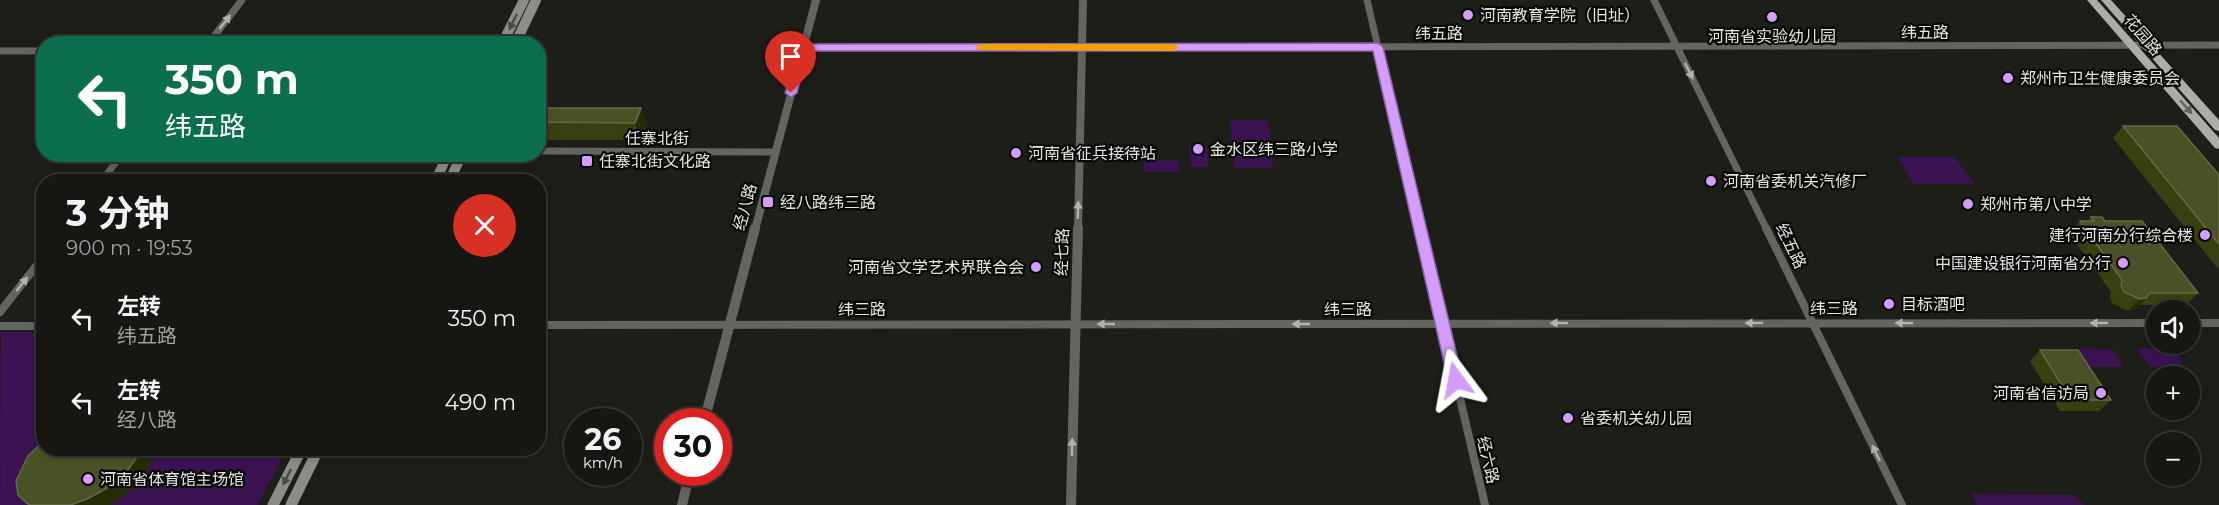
<!DOCTYPE html>
<html lang="zh">
<head>
<meta charset="utf-8">
<style>
  :root { --surface:#161612; --page:#1f1f1b; --text:#f1f3f6; --muted:#9e9f9f; --line:#353532 }
  body { margin:0; font-family:Montserrat,"Noto Sans SC",sans-serif; background:var(--page); color:var(--text); height:100vh; display:flex; flex-direction:column; font-size:22px; white-space:nowrap }
  * { box-sizing:border-box; margin:0 }
  p { font-size:20px; color:var(--muted) }
  .icon { flex:none; width:33px; height:33px; fill:none; stroke:currentColor; stroke-width:2; stroke-linecap:round; stroke-linejoin:round }
  .map { position:relative; flex:1; overflow:hidden }
  .drawer { position:absolute; left:36px; top:174px; width:510px; height:282px; display:flex; flex-direction:column; background:var(--surface); border-radius:24px; box-shadow:0 3px 9px #0003,0 0 0 2px var(--line) }
  .drawer>* { flex:none }
  .hud { position:absolute; left:36px; top:36px; width:510px; height:126px; border-radius:24px; box-shadow:0 3px 9px #0003,0 0 0 2px var(--line); background:#0b6e4f; color:#fff; overflow:hidden }
  .buttons { position:absolute; left:2146px; top:300px; display:grid; gap:12px }
  .buttons a { display:grid; place-items:center; width:54px; height:54px; border-radius:50%; background:var(--surface); box-shadow:0 3px 9px #0003,0 0 0 2px var(--line); font-size:30px }
  .speed { position:absolute; left:564px; top:408px; display:flex; gap:12px; font-size:30px; font-weight:700; text-align:center }
  .speed>* { display:grid; place-content:center; width:78px; height:78px; border-radius:50%; background:var(--surface); box-shadow:0 3px 9px #0003,0 0 0 2px var(--line); line-height:1 }
  .speed small { font-size:15px; font-weight:400 }
  .speed .limit { border:9px solid #d22; background:#fff; color:#111 }
  .pin { position:absolute; display:grid; place-items:center; width:51px; height:51px; color:#fff; margin:-62px -26px; border-radius:50% 50% 50% 0; rotate:-45deg; box-shadow:0 0 6px #0007 }
  .pin .icon { rotate:45deg }
  .me { position:absolute; width:66px; margin:-33px; rotate:347deg; stroke-linejoin:round; filter:drop-shadow(0 0 4px #0008) }
  .turn { display:flex; align-items:center; gap:21px; height:126px; padding:0 30px; font-size:27px }
  .turn .icon { width:78px; height:78px; stroke-width:2.5 }
  .turn b { display:block; font-size:42px; line-height:51px }
  .round { display:grid; place-items:center; flex:none; width:63px; height:63px; border-radius:32px; background:var(--page) }
  .head { display:flex; align-items:center; justify-content:space-between; height:102px; padding:0 30px }
  h1 { font-size:36px; font-weight:700; line-height:45px }
  ul { padding:0; list-style:none }
  li { display:flex; align-items:center; gap:18px; height:84px; padding:0 30px }
  li div { flex:1 }
  li b { display:block; font-size:22px }
  li em { font-style:normal }
  .map>svg:first-child { display:block }
  .green { fill:#3b1353 }
  .lines { fill:none; stroke-linecap:round; stroke-linejoin:round }
  .minor-far1 { stroke:#646461; stroke-width:7 }
  .minor { stroke:#646461; stroke-width:8 }
  .tertiary-far1 { stroke:#646461; stroke-width:8 }
  .tertiary { stroke:#646461; stroke-width:10 }
  .secondary-far1 { stroke:#8c8d88; stroke-width:10 }
  .secondary { stroke:#8c8d88; stroke-width:11 }
  .primary { fill:#abada6; fill-rule:evenodd }
  .wall { fill:#394010 }
  .shaded-wall { fill:#262b0a }
  .building { fill:#4b5126; stroke:#646944; stroke-width:1.5 }
  .oneway { fill:#b1b2ae }
  .oneway2 { fill:#4a4a47 }
  .oneway3 { fill:#61635e }
  .route { fill:#d49cfc; stroke:#8a65a4; stroke-width:1.5 }
  .slow { fill:#f59e0b }
  .poi-dot { fill:#d49cfc; stroke:#070806; stroke-width:2 }
  .labels { text-anchor:middle; dominant-baseline:central; stroke-width:4.5; stroke-linejoin:round; paint-order:stroke }
  .poi-label { font-size:16px; fill:#e5e6e1; stroke:#070806; text-anchor:start }
  .street-label { font-size:16px; fill:#e5e6e1; stroke:#070806 }
</style>
</head>
<body>
<div class="map">
<svg width="2219" height="505" viewBox="0 0 2219 505">
  <rect width="100%" height="100%" fill="#1d1e18"/>
  <g class="green">
    <path d="M1230,120h38l5,48h-39z"/>
    <path d="M1189,147h18l2,20h-18z"/>
    <path d="M1897,157h58l19,27h-60z"/>
    <rect x="1144" y="160" width="35" height="12"/>
    <path d="M1,332h42l1,116 243,1 -29,56h-258z"/>
    <path d="M2083,348l31,2 9,17h-33l-13,-17z"/>
    <path d="M2143,348l31,2 10,17h-33l-14,-17z"/>
    <path d="M1971,494l102,1 12,10h-108z"/>
  </g>
  <g class="lines">
    <g class="minor-far1">
      <path d="M1367,0l54,230"/>
      <path d="M1654,0l113,230"/>
      <path d="M208,44l34,-44"/>
      <path d="M803,48l1416,-3"/>
      <path d="M0,51h44"/>
      <path d="M538,151l237,1"/>
      <path d="M101,182l21,-28"/>
    </g>
    <g class="minor">
      <path d="M1420,228l65,277"/>
      <path d="M1766,228l136,277"/>
      <path d="M0,312l44,-56"/>
      <path d="M2190,323h29"/>
      <path d="M538,325l1619,-2"/>
      <path d="M0,326h44"/>
    </g>
    <g class="tertiary-far1">
      <path d="M755,230l61,-230"/>
      <path d="M1078,230l5,-230"/>
    </g>
    <g class="tertiary">
      <path d="M704,422l51,-194"/>
      <path d="M682,505l8,-33"/>
      <path d="M1071,505l7,-277"/>
    </g>
    <g class="secondary-far1">
      <path d="M502,44l22,-44"/>
      <path d="M515,44l21,-44"/>
      <path d="M435,182l13,-28"/>
      <path d="M449,182l13,-28"/>
    </g>
    <g class="secondary">
      <path d="M273,505l29,-57"/>
      <path d="M291,505l28,-57"/>
    </g>
    <g class="primary">
      <path d="M2087,0h10l122,138v11l-4,-1z"/>
      <path d="M2101,0h10l108,120v11l-4,-1z"/>
    </g>
  </g>
  <g class="wall">
    <path d="M641,108l6,17 -5,15h-104v-18z"/>
    <path d="M2123,126l96,49v95l-106,-132z"/>
    <path d="M2091,217l14,4 93,72 -12,12h-47l-4,5 -7,1 -15,-7 -3,-6 1,-6 -42,-59 11,-12h8z"/>
    <path d="M2040,350l71,50 -12,11h-39l-30,-50z"/>
  </g>
  <g class="shaded-wall">
    <path d="M538,69l8,16 -8,14z"/>
    <path d="M641,108l6,17 -5,15 -7,-17z"/>
    <path d="M2146,298l-11,12 -7,1 12,-12z"/>
    <path d="M139,448h14l-3,19 -11,15 -16,15 -13,8h-39z"/>
  </g>
  <g class="building">
    <path d="M538,108h103l-6,15 -97,-1z"/>
    <path d="M2123,126h54l42,49v69z"/>
    <path d="M2091,217h11l3,4h37l56,72h-48l-4,5 -6,1 -16,-7 -3,-6 1,-6 -42,-59h14z"/>
    <path d="M2040,350h38l33,50h-40z"/>
    <path d="M44,441v7h95l-1,8 -11,15 -16,15 -22,12 -18,7h-40l-3,-1 -10,-9 -2,-14 12,-25z"/>
  </g>
  <defs><path id="oneway-solid" d="M-6-.8H1V-3.2L6.5 0L1 3.2V.8H-6Z" transform="scale(1.5)"/></defs>
  <g class="oneway">
    <use href="#oneway-solid" transform="translate(225 22) rotate(-52)"/>
    <use href="#oneway-solid" transform="translate(1689 71) rotate(64)"/>
    <use href="#oneway-solid" transform="translate(1078 210) rotate(-88)"/>
    <use href="#oneway-solid" transform="translate(22 284) rotate(-52)"/>
    <use href="#oneway-solid" transform="translate(1559 323) rotate(180)"/>
    <use href="#oneway-solid" transform="translate(1754 323) rotate(180)"/>
    <use href="#oneway-solid" transform="translate(1904 323) rotate(180)"/>
    <use href="#oneway-solid" transform="translate(2099 323) rotate(180)"/>
    <use href="#oneway-solid" transform="translate(1106 324) rotate(180)"/>
    <use href="#oneway-solid" transform="translate(1301 324) rotate(180)"/>
    <use href="#oneway-solid" transform="translate(1072 447) rotate(-89)"/>
    <use href="#oneway-solid" transform="translate(1876 453) rotate(-116)"/>
  </g>
  <g class="oneway2">
    <use href="#oneway-solid" transform="translate(513 22) rotate(116)"/>
    <use href="#oneway-solid" transform="translate(287 477) rotate(117)"/>
  </g>
  <use class="oneway3" href="#oneway-solid" transform="translate(2186 107) rotate(49)"/>
  <path class="route" d="M1378,43l5,4 80,333 -2,5h-11l-2,-5 -75,-329h-565l-11,42 -6,4 -6,-4 12,-45 6,-4z"/>
  <path class="slow" d="M981,44h193l5,3 -5,4 -197,-1v-5z"/>
  <g class="poi-dot">
    <circle cx="1468" cy="15" r="6"/>
    <circle cx="1772" cy="17" r="6"/>
    <circle cx="2008" cy="78" r="6"/>
    <circle cx="1198" cy="149" r="6"/>
    <circle cx="1016" cy="153" r="6"/>
    <rect x="581" y="155" width="12" height="12" rx="3"/>
    <circle cx="1711" cy="181" r="6"/>
    <rect x="762" y="196" width="12" height="12" rx="3"/>
    <circle cx="1968" cy="204" r="6"/>
    <circle cx="2205" cy="235" r="6"/>
    <circle cx="2123" cy="263" r="6"/>
    <circle cx="1036" cy="267" r="6"/>
    <circle cx="1889" cy="304" r="6"/>
    <circle cx="2101" cy="393" r="6"/>
    <circle cx="1568" cy="418" r="6"/>
    <circle cx="88" cy="479" r="6"/>
  </g>
  <g class="labels">
    <g class="poi-label">
      <text x="1480" y="15">河南教育学院（旧址）</text>
      <text x="1772" y="36" text-anchor="middle">河南省实验幼儿园</text>
      <text x="2020" y="78">郑州市卫生健康委员会</text>
      <text x="1210" y="149">金水区纬三路小学</text>
      <text x="1028" y="153">河南省征兵接待站</text>
      <text x="599" y="161">任寨北街文化路</text>
      <text x="1723" y="181">河南省委机关汽修厂</text>
      <text x="780" y="202">经八路纬三路</text>
      <text x="1980" y="204">郑州市第八中学</text>
      <text x="2193" y="235" text-anchor="end">建行河南分行综合楼</text>
      <text x="2111" y="263" text-anchor="end">中国建设银行河南省分行</text>
      <text x="1024" y="267" text-anchor="end">河南省文学艺术界联合会</text>
      <text x="1901" y="304">目标酒吧</text>
      <text x="2089" y="393" text-anchor="end">河南省信访局</text>
      <text x="1580" y="418">省委机关幼儿园</text>
      <text x="100" y="479">河南省体育馆主场馆</text>
    </g>
    <g class="street-label">
      <text x="1925" y="32">纬五路</text>
      <text x="1439" y="33">纬五路</text>
      <text transform="translate(2143 35) rotate(49)">花园路</text>
      <text x="657" y="138">任寨北街</text>
      <text transform="translate(745 207) rotate(-75)">经八路</text>
      <text transform="translate(1791 246) rotate(64)">经五路</text>
      <text transform="translate(1062 252) rotate(-88)">经七路</text>
      <text x="1834" y="308">纬三路</text>
      <text x="862" y="309">纬三路</text>
      <text x="1348" y="309">纬三路</text>
      <text transform="translate(1488 460) rotate(77)">经六路</text>
    </g>
  </g>
</svg>
<div class="buttons">
<a><svg class="icon" aria-label="sound" viewBox="0 0 24 24"><path d="M4 9h4l5-4v14l-5-4H4zM17 9q2 3 0 6"/></svg></a>
<a>+</a>
<a>−</a>
</div>
<div class="speed"><div>26<small>km/h</small></div><div class="limit">30</div></div>
<div class="pin" style="left:791px;top:93px;background:#d93025"><svg class="icon" aria-label="arrive" viewBox="0 0 24 24"><path d="M6 21V4h12l-3 4 3 4H6"/></svg></div>
<svg class="me" style="left:1456px;top:380px" viewBox="-20 -20 40 40"><path d="M0-17L14 15 0 8-14 15z" fill="#d49cfc" stroke="#fff" stroke-width="4"/></svg>
<div class="hud">
<div class="turn"><svg class="icon" aria-label="left" viewBox="0 0 24 24"><path d="M17 20v-9H6M10 6l-5 5 5 5"/></svg><div><b>350 m</b>纬五路</div></div>
</div>
<section class="drawer">
<div class="head"><div><h1>3 分钟</h1><p>900 m · 19:53</p></div><a class="round" style="background:#d93025;color:#fff"><svg class="icon" aria-label="close" viewBox="0 0 24 24"><path d="M6 6l12 12M18 6L6 18"/></svg></a></div>
<ul>
<li><svg class="icon" aria-label="left" viewBox="0 0 24 24"><path d="M17 20v-9H6M10 6l-5 5 5 5"/></svg><div><b>左转</b><p>纬五路</p></div><em>350 m</em></li>
<li><svg class="icon" aria-label="left" viewBox="0 0 24 24"><path d="M17 20v-9H6M10 6l-5 5 5 5"/></svg><div><b>左转</b><p>经八路</p></div><em>490 m</em></li>
</ul>
</section>
</div>
</body>
</html>
